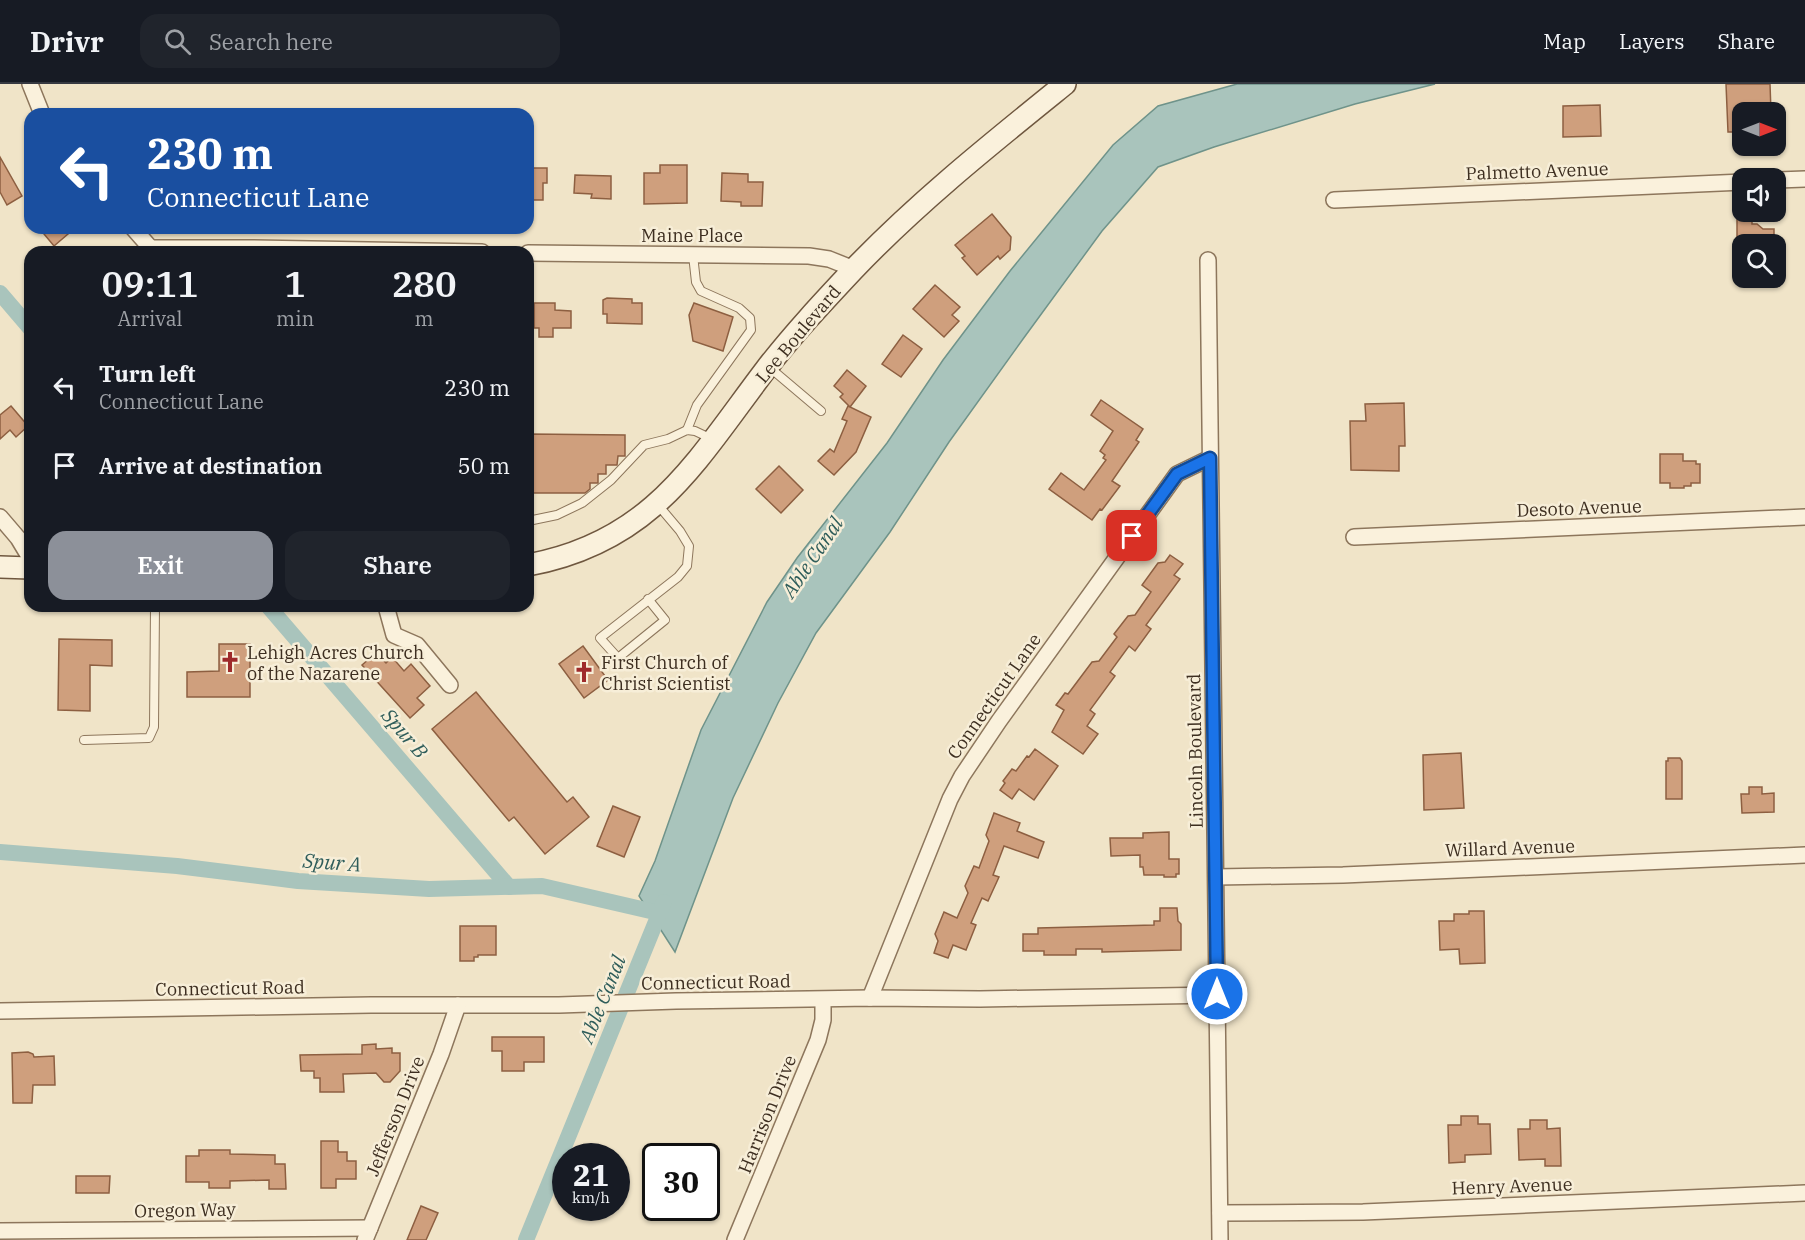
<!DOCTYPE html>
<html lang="en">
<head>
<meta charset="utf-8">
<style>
  :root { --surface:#171b24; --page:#20242c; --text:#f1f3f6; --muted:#9ea1a6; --line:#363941; --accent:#8c9099 }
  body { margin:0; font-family:"IBM Plex Serif",serif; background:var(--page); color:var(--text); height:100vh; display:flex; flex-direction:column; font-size:22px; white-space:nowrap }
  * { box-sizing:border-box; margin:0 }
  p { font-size:20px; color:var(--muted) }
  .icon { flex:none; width:33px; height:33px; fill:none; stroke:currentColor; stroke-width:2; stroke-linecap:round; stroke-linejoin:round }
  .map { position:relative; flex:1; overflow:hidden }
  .panel { position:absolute; left:24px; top:162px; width:510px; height:366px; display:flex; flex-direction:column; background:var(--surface); border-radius:18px; box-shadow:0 2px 4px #0004 }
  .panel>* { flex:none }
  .hud { position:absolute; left:24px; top:24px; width:510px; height:126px; border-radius:18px; box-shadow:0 2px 4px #0004; background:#1a4fa0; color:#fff; overflow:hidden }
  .needle { width:39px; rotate:90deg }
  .tools { position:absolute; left:1732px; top:18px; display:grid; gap:12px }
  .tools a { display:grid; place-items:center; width:54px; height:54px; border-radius:12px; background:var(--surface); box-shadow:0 2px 4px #0004; font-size:30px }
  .speed { position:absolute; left:552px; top:1059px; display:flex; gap:12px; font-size:30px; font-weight:700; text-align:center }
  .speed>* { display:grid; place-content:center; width:78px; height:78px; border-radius:50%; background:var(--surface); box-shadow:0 2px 4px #0004; line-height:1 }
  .speed small { font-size:15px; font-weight:400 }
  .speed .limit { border:3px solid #111; border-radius:9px; background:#fff; color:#111 }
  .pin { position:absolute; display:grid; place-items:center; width:51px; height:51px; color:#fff; margin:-26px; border-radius:12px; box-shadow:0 3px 9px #0006 }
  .me { position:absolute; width:66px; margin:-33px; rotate:0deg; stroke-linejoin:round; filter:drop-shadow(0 0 4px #0008) }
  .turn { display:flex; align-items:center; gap:21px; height:126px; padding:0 24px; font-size:27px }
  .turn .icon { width:78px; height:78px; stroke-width:2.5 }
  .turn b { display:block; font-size:42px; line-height:51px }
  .eta { display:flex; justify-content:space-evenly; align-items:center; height:102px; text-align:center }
  .eta b { font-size:36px; font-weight:600; line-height:42px }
  .primary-button { display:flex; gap:12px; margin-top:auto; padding:12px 24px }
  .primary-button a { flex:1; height:69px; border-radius:18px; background:var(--accent); color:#fff; font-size:24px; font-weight:600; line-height:69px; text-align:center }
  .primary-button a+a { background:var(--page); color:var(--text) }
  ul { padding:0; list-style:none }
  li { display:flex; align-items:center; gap:18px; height:78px; padding:0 24px }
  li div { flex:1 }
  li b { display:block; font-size:22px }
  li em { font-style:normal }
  header { display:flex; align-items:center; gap:36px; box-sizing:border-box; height:84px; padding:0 30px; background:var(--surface); border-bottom:2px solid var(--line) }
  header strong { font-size:28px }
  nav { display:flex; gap:33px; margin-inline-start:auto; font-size:21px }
  .search { width:420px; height:54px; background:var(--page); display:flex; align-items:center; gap:15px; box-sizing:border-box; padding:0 21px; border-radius:18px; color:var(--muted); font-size:22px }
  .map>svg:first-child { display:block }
  .water { fill:#a9c4bc; stroke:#6f938a; stroke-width:1.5 }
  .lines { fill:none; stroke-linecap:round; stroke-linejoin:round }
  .canal { stroke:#a9c4bc; stroke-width:16 }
  .building { fill:#cf9f7d; stroke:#8d5f41; stroke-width:1.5 }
  .lane-casing { stroke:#8d765c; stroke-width:10 }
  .street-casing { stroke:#8d765c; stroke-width:18 }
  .secondary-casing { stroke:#6f573f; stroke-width:24 }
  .lane { stroke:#faf1dc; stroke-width:8 }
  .street { stroke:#faf1dc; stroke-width:15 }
  .secondary { stroke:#faf1dc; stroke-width:21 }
  .route-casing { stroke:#114b97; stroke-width:15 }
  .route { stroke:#1a73e8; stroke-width:10 }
  .labels { text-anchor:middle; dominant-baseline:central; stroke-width:5; stroke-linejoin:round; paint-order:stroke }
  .street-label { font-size:18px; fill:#3d2e20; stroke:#f7eed8 }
  .poi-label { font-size:18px; fill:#3d2e20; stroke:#f7eed8; text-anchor:start }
  .water-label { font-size:20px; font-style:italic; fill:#2f5d5a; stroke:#f7eed8 }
</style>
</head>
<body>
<header>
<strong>Drivr</strong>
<div class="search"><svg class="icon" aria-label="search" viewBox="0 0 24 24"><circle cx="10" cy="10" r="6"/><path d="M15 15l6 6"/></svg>Search here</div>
<nav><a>Map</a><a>Layers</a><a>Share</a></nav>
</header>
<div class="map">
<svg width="1805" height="1156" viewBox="0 0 1805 1156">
  <rect width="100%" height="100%" fill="#f0e4c8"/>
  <path class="water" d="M1237,0h198l-80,20 -141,43 -56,20 -56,64 -79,108 -74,103 -59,90 -74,101 -38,70 -45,95 -58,154 -36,-56 16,-35 46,-131 66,-128 30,-44 90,-115 56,-83 67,-89 103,-126 45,-39z"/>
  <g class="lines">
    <g class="canal">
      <path d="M0,209l30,35"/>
      <path d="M268,522l241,281"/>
      <path d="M0,768l177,14 121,15 131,8 113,-3 117,27"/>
      <path d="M526,1156l138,-338"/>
    </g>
  </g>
  <g class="building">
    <path d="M1726,0h44l1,28h-28v20h-15z"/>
    <path d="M1600,21l1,31 -38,1v-31z"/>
    <path d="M0,73l22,39 -15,9 -7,-13z"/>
    <path d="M660,81h27v38l-43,1v-31h16z"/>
    <path d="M532,84h15v15h-4v17h-15v-30z"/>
    <path d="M722,89l26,1v8h15l-1,24h-21v-4l-20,-1z"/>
    <path d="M575,91l36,1v23l-20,-1 1,-4 -18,-1z"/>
    <path d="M992,130l19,23 -1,13 -10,9 -2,-3 -21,19 -15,-17 3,-2 -10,-11z"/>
    <path d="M1737,134h15v6h5l6,5h11v15h-37z"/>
    <path d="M39,144h36l-21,18z"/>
    <path d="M935,201l25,22 -8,8 7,6 -15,16 -31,-28z"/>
    <path d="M607,214l25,1v4h10v21l-35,-1v-9h-4v-14z"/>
    <path d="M534,219h21v7l16,1v17h-18v9h-14v-9h-5z"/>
    <path d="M694,219l39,14 -10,34 -30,-10 -4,-26z"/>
    <path d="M903,251l19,14 -21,28 -19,-13z"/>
    <path d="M847,286l19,16 -16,21 21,10 -15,35 -22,23 -16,-14 12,-12 4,3 13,-31 -5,-2 6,-13 2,1 -10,-10 3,-3 -9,-8z"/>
    <path d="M1101,316l42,29 -7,11 3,2 -27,39 8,5 -18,24 -2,-1 -8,11 -43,-31 12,-16 23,17 22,-30 -3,-2 2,-3 -5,-4 13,-20 -22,-16z"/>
    <path d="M1404,319l1,43h-6v25l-48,-1 -1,-49h16l-1,-17z"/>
    <path d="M11,322l17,20 -12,11 -6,-7 -10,9v-24z"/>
    <path d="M529,350l96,1v21h-7l-1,9h-11v9h-8v9h-8v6l-5,4h-56z"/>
    <path d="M1660,370h23v7h13v3h4v19h-9v3h-7v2h-14v-5h-10z"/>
    <path d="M779,382l24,24 -22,23 -25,-24z"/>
    <path d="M1170,471l13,9 -9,11 6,4 -34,46 5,4 -16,22 -6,-5 -19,26 5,4 -25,34 5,4 -8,12 11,8 -15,20 -31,-22 12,-22 -8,-5 9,-12 3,1 24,-32 7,-1 18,-24 -3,-3 14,-18 7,-1 16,-23 -9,-7 16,-22 7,-1z"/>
    <path d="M59,555l53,1v26l-22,-1v46l-32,-1z"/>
    <path d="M219,560h31v53h-63v-25l32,-1z"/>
    <path d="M583,562l25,34 -24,18 -25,-34z"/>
    <path d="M376,569l10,10 6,-6 12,14 7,-7 19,22 -13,12 7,7 -14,13 -48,-53z"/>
    <path d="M476,608l91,110 6,-5 16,20 -44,37 -31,-37 -5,4 -77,-92z"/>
    <path d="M1035,665l23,17 -24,34 -15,-11 -7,10 -12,-9 5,-7 -2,-2 9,-12 4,2 11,-15 2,1z"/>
    <path d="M1461,669l3,55 -40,2 -1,-55z"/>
    <path d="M1668,674h12l2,3v38h-16v-38h2z"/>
    <path d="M1749,703h13v7l12,-1v19l-32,1 -1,-19h8z"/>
    <path d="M613,722l27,11 -16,40 -27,-11z"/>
    <path d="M994,729l26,10 -3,8 27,11 -6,16 -34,-12 -11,29 6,2 -11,24 -6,-3 -11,25 5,2 -10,25 -13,-5 -5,13 -14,-5 4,-12 -3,-7 9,-22 13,6 11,-25 -3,-7 9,-20 5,2 10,-27 -3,-6z"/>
    <path d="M1169,748v27h10v15h-3v3h-12v-2h-20l-1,-8h-3v-12l-29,1 -1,-18h33v-5z"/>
    <path d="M1160,824h17l1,13 3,3v26l-79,2v-3h-26v6h-32v-4h-21v-17h15v-6l116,-3v-4h6z"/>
    <path d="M1469,827h15l1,52 -25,1 -1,-15 -19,1 -1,-29h15v-7h15z"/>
    <path d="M460,842h36v29h-18v2h-4v4h-14z"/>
    <path d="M492,953h52v25h-20v9h-22v-20h-10z"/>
    <path d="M376,960v5l16,-1v5h8v18l-10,11h-6l-8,-9 -33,1 1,18h-24v-14h-6v-7h-13l-1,-16 62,-1v-9z"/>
    <path d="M28,968l5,2 1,3 20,-1 1,29h-22l-1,18h-19l-1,-50z"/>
    <path d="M1461,1032h17v8h12l1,30 -26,1v7l-16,1 -1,-38h13z"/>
    <path d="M1530,1036h17v9l13,-1 1,38h-16v-7l-26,1 -1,-31h12z"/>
    <path d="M321,1057h17v11h9v9h9v18h-20v9h-15z"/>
    <path d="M199,1066h31v4l45,1v9h10l1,25h-17v-9l-39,1v7h-21v-6h-23v-26h13z"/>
    <path d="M76,1092h34l-1,17h-33z"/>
    <path d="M421,1122l17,7 -12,27h-19z"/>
  </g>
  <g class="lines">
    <defs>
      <g id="lane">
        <path d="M769,283l52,44"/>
        <path d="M687,346l10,-25 54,-75 -1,-12 -11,-10 -38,-17 -5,-9 -3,-27"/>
        <path d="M528,437l29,-6 25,-12 29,-23 33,-35 24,-6 19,-9 8,1 17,8"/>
        <path d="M648,515l17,21 -47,38 -18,-20 78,-61 9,-11 2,-20 -9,-15 -22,-26"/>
        <path d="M84,656l65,-2 5,-11 1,-121"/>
      </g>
      <g id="street">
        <path d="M30,0l12,30"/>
        <path d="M1776,96l29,-1"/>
        <path d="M1334,116l409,-18"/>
        <path d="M133,144l21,24"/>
        <path d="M151,164h98l233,4"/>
        <path d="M528,169l281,3 20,3 25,10"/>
        <path d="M1208,176l12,980"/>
        <path d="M0,433l18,21 12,20"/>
        <path d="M1354,453l451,-20"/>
        <path d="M386,522l8,29 23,10 33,40"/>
        <path d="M1216,793l127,-2 462,-20"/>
        <path d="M870,914l80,-199 12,-23 37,-55 178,-247 33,-16"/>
        <path d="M0,927l371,-6h188l117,-4 194,-3 110,1 237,-4"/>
        <path d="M1220,1129l143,-1 442,-19"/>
        <path d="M0,1147l370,-3"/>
        <path d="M365,1156l76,-186 17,-49"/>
        <path d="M735,1156l83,-200 5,-20v-20"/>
      </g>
      <g id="secondary">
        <path d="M528,481c125,-23 168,-104 238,-196 27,-35 57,-67 87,-99 65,-68 139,-127 212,-186"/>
        <path d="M0,483l30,1"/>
      </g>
    </defs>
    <use href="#lane" class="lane-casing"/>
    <use href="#street" class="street-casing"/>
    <use href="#secondary" class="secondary-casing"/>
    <use href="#lane" class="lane"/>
    <use href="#street" class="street"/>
    <use href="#secondary" class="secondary"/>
  </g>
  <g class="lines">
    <defs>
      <path id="route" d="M1132,452l45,-62 33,-16 7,536"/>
    </defs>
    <use href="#route" class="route-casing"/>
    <use href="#route" class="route"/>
  </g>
  <defs>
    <symbol id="church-bare" viewBox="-9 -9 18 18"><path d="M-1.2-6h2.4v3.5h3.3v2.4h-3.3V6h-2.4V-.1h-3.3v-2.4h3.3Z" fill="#9e2a2b" stroke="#f7eed8" stroke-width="2.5" paint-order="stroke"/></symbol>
  </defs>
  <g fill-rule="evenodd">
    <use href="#church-bare" x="215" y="563" width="30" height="30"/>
    <use href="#church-bare" x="569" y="573" width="30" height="30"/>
  </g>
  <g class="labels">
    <g class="street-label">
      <text transform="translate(1537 87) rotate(-2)">Palmetto Avenue</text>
      <text x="692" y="151">Maine Place</text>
      <text transform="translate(798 250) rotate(-50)">Lee Boulevard</text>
      <text transform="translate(1579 424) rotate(-2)">Desoto Avenue</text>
      <text transform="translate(994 612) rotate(-55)">Connecticut Lane</text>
      <text transform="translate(1195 667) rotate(-91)">Lincoln Boulevard</text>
      <text transform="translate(1510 764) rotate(-2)">Willard Avenue</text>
      <text transform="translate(716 898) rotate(-1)">Connecticut Road</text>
      <text transform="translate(230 904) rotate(-1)">Connecticut Road</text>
      <text transform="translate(767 1030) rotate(-68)">Harrison Drive</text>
      <text transform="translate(395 1032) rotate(-68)">Jefferson Drive</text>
      <text transform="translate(1512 1102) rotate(-2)">Henry Avenue</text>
      <text transform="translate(185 1126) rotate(-1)">Oregon Way</text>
    </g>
    <g class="poi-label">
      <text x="247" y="568">Lehigh Acres Church<tspan x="247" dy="21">of the Nazarene</tspan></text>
      <text x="601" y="578">First Church of<tspan x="601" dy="21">Christ Scientist</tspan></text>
    </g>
    <g class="water-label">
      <text transform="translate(812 473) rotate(-56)">Able Canal</text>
      <text transform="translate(405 649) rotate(49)">Spur B</text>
      <text transform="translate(332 778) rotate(4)">Spur A</text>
      <text transform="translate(602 915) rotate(-68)">Able Canal</text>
    </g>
  </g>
</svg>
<div class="tools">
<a><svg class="needle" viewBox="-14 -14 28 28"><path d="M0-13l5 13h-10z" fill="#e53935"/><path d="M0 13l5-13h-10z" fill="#9ea1a6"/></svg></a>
<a><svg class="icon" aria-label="sound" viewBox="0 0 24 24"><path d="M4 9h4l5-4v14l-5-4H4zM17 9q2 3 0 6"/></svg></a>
<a><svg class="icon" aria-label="search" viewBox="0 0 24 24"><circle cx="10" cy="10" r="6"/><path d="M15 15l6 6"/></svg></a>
</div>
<div class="speed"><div>21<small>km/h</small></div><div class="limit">30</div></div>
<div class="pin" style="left:1132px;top:452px;background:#d93025"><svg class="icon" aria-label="arrive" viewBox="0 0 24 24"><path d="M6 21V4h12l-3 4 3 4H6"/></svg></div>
<svg class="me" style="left:1217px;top:910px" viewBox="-20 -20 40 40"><circle r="17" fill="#1a73e8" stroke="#fff" stroke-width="3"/><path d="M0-11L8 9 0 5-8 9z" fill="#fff"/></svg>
<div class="hud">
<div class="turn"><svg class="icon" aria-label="left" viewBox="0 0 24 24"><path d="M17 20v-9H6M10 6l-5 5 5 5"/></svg><div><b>230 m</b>Connecticut Lane</div></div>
</div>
<section class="panel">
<div class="eta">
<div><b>09:11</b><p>Arrival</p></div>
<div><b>1</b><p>min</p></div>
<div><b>280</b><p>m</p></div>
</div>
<ul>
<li><svg class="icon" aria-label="left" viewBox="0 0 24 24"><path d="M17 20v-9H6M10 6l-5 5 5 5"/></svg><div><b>Turn left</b><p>Connecticut Lane</p></div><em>230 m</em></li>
<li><svg class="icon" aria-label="arrive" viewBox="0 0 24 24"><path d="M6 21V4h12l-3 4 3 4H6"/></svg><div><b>Arrive at destination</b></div><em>50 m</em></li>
</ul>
<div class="primary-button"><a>Exit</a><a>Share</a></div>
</section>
</div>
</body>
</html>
